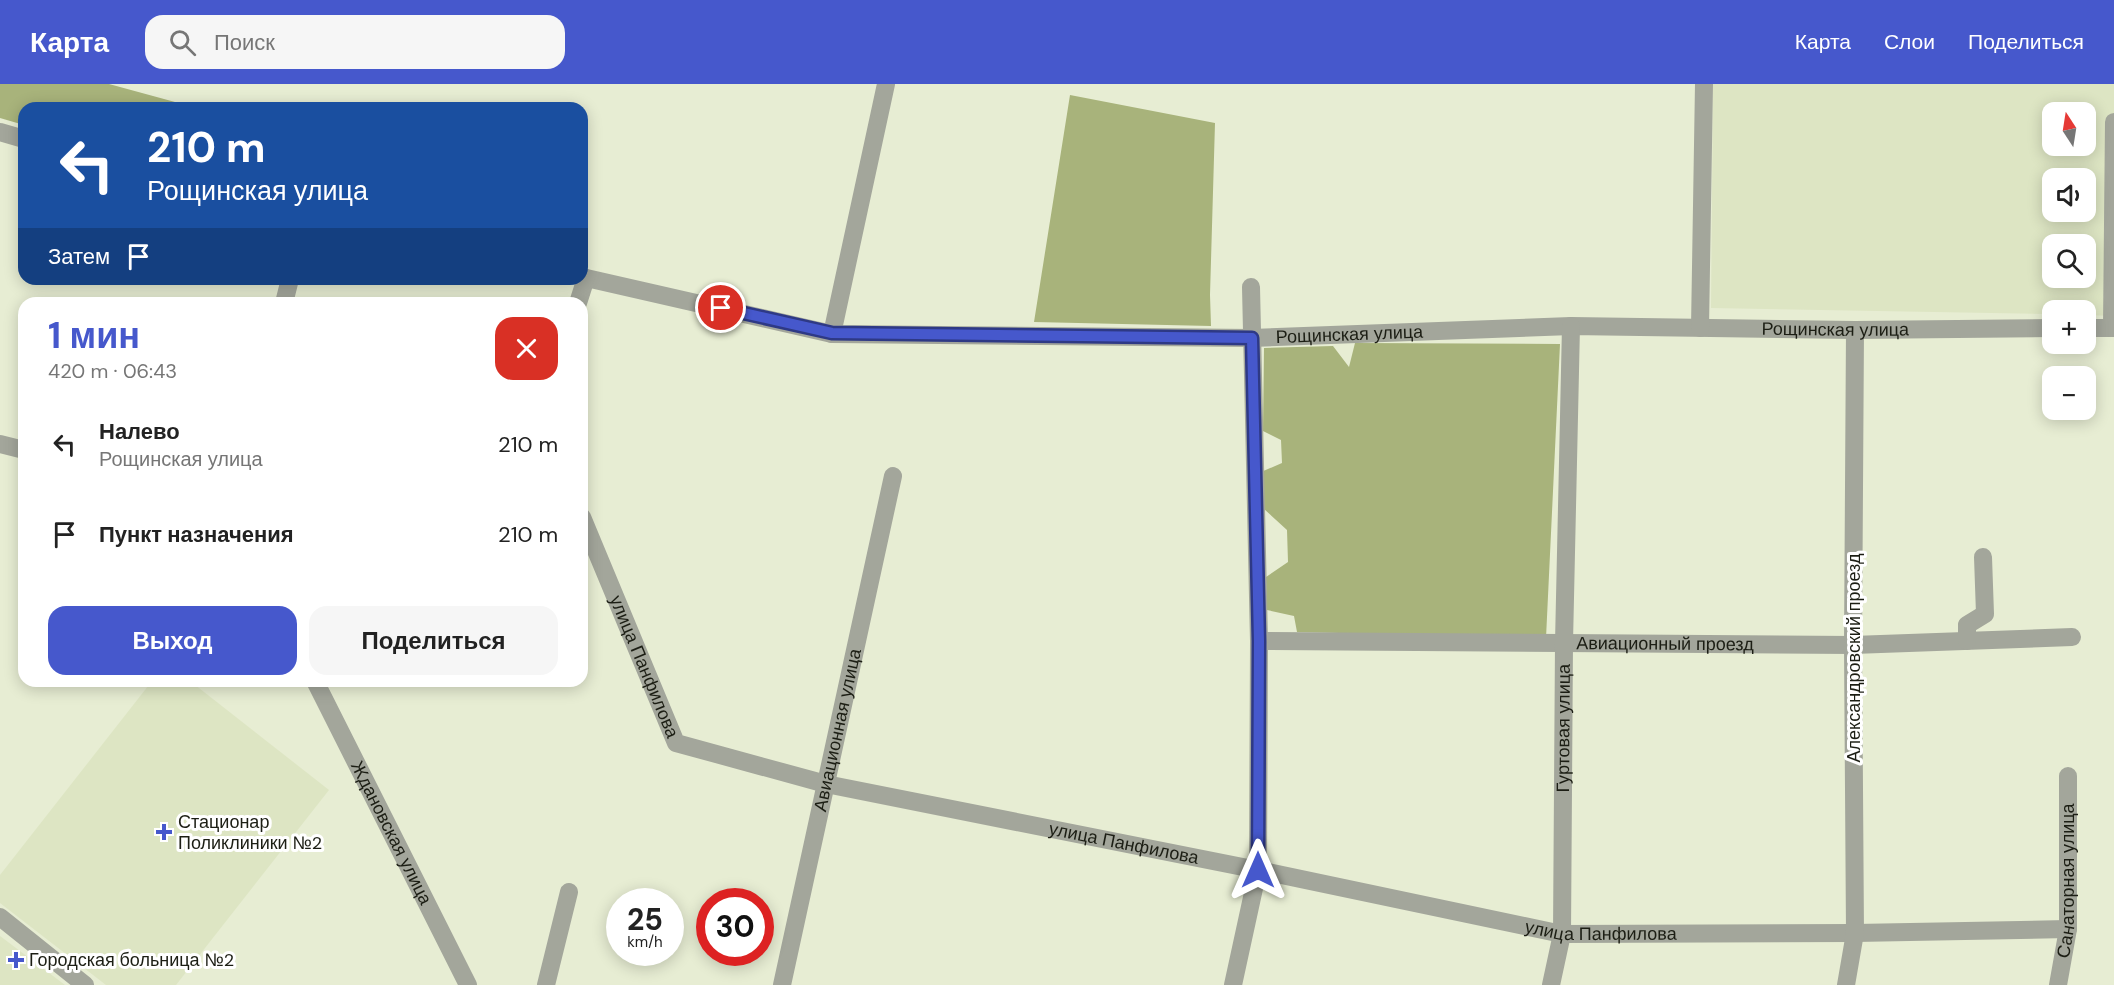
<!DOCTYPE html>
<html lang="ru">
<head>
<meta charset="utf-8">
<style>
  :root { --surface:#fff; --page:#f6f6f6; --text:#222; --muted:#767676; --accent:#4658cc }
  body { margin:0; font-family:"DM Sans",sans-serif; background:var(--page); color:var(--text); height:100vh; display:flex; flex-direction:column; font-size:22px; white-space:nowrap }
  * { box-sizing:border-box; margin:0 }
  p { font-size:20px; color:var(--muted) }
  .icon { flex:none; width:33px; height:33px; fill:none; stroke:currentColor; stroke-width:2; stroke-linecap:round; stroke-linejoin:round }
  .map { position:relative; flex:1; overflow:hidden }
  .sheet { position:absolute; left:18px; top:213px; width:570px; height:390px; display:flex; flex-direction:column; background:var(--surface); border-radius:18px; box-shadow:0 3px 15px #0003 }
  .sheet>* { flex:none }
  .guide { position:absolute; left:18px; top:18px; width:570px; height:183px; border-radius:18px; box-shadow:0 3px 15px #0003; background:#1a4fa0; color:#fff; overflow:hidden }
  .needle { width:39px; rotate:348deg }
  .fabs { position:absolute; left:2042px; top:18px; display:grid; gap:12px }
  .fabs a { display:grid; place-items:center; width:54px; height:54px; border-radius:12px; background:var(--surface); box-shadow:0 3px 15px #0003; font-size:30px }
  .speed { position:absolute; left:606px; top:804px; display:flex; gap:12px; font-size:30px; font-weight:700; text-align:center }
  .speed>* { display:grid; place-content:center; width:78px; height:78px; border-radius:50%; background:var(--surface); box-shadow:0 3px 15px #0003; line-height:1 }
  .speed small { font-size:15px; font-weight:400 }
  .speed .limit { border:9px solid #d22; background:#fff; color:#111 }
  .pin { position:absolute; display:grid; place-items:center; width:51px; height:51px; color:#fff; margin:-26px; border:3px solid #fff; border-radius:50%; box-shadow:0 2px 6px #0007 }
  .me { position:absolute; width:66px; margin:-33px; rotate:0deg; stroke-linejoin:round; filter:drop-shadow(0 0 4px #0008) }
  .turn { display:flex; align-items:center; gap:21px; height:126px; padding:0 30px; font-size:27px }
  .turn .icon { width:78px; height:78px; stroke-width:2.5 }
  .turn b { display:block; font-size:42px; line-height:51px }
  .then { display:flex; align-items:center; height:57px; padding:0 30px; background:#0003; gap:12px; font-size:22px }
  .round { display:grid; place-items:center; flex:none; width:63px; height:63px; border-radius:18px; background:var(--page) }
  .headline { display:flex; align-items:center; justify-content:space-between; height:102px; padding:0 30px }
  h1 { font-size:36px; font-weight:700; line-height:45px; color:var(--accent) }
  .primary-button { display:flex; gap:12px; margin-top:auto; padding:12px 30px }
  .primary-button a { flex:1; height:69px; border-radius:18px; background:var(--accent); color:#fff; font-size:24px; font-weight:700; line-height:69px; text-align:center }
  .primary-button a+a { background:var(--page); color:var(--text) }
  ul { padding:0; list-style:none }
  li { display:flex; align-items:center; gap:18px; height:90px; padding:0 30px }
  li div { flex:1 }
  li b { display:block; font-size:22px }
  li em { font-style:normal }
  header { display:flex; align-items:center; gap:36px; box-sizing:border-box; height:84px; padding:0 30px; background:var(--accent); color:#fff }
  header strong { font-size:28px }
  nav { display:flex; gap:33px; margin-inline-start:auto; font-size:21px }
  .search { width:420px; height:54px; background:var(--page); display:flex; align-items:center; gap:15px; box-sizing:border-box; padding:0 21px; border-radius:18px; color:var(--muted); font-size:22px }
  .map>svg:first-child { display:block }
  .built { fill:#dde5c3; fill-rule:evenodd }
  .forest { fill:#a8b37b }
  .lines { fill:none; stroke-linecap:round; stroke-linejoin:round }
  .minor { stroke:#a3a69b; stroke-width:18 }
  .route-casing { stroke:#2e3985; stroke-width:15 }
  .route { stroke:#4658cc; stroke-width:10 }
  .poi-dot { fill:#4658cc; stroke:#fff; stroke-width:2 }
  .labels { text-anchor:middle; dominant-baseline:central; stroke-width:6; stroke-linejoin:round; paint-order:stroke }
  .street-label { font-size:18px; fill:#1c1e14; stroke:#fff }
  .poi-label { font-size:18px; fill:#1c1e14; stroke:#fff; text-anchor:start }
</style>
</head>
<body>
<header>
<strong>Карта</strong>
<div class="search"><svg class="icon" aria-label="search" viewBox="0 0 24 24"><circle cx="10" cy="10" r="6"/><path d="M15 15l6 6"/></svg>Поиск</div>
<nav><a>Карта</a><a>Слои</a><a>Поделиться</a></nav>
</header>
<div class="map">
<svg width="2114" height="901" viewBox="0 0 2114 901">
  <rect width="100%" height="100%" fill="#e7edd3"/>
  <g class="built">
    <path d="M1713,0h401v232l-29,-1v-5h-33v4l-341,-6zM2052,28h33v34h-33zM2052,94h33v34h-33zM2052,160h33v34h-33z"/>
    <path d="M152,597h38l139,109 -153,195h-70l-106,-82v-28z"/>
    <path d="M0,852l65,49h-65z"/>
  </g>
  <g class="forest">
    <path d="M0,0h109l88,24h-173v17l-24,-7z"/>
    <path d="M1070,11l145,28 -5,172 1,31 -177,-4z"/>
    <path d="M1355,259l205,1 -14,294 -249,-6 -3,-16 -27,-6 -1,-33 22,-15 -1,-32 -24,-22 -2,-36 21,-9 -1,-23 -18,-9 1,-83 69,-2 16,21z"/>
  </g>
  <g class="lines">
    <g class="minor">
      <path d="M0,48l24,7"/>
      <path id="s1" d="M582,193l250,57 420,4 319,-12 284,4 197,-2"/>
      <path d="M284,219l6,-24"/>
      <path d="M578,219l8,-25"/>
      <path d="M2112,243l2,-205"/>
      <path d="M1700,244l4,-244"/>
      <path d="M2085,244h29"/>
      <path d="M832,250l54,-250"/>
      <path d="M0,360l24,6"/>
      <path id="s2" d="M582,433l94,226 150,41 432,86 304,64 293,-1 213,-4"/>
      <path id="s3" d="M1259,557l594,4 219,-8"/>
      <path d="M1967,557v-16l18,-11 -2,-57"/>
      <path id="s4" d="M315,597l153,304"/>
      <path d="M0,833l85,68"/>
      <path d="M546,901l23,-93"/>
      <path id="s5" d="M782,901l111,-509"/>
      <path d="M1233,901l25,-115 1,-229 -8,-354"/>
      <path id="s6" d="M1551,901l11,-51 2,-291 7,-317"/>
      <path d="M1846,901l9,-52 -2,-288 2,-315"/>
      <path id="s7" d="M2058,901l10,-56v-153"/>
    </g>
  </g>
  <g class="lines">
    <defs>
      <path id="route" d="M721,224l111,25 420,5 7,303 -1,229"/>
    </defs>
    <use href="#route" class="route-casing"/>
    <use href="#route" class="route"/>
  </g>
  <g class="poi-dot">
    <path d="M161 739h6v6h6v6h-6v6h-6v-6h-6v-6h6z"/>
    <path d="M13 867h6v6h6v6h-6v6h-6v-6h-6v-6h6z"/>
  </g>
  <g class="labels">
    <g class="street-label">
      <text stroke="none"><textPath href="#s1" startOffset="1260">Рощинская улица</textPath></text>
      <text stroke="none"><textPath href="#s1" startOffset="774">Рощинская улица</textPath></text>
      <text stroke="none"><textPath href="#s3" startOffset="406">Авиационный проезд</textPath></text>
      <text transform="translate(1854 574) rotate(-90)">Александровский проезд</text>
      <text stroke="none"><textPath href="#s2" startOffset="162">улица Панфилова</textPath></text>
      <text stroke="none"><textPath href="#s6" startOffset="258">Гуртовая улица</textPath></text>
      <text stroke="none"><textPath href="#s5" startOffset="261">Авиационная улица</textPath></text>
      <text stroke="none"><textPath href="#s4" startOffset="170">Ждановская улица</textPath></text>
      <text stroke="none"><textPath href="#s2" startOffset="704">улица Панфилова</textPath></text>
      <text stroke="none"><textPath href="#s7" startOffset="105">Санаторная улица</textPath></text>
      <text stroke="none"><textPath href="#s2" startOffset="1190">улица Панфилова</textPath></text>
    </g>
    <g class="poi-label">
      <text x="178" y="738">Стационар<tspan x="178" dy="21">Поликлиники №2</tspan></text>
      <text x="29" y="876">Городская больница №2</text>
    </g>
  </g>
</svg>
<div class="fabs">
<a><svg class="needle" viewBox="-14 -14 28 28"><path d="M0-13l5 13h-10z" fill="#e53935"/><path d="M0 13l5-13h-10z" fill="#767676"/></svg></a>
<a><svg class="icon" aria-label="sound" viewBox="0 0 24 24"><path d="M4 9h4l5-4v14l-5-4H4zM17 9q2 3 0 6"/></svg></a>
<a><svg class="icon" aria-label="search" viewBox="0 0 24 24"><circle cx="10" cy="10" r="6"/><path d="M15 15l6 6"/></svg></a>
<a>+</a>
<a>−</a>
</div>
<div class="speed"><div>25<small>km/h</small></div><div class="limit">30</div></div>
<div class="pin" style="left:721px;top:224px;background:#d93025"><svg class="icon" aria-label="arrive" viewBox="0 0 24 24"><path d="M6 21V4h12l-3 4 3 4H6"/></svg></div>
<svg class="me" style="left:1258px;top:786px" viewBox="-20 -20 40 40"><path d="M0-17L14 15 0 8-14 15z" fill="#4658cc" stroke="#fff" stroke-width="4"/></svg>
<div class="guide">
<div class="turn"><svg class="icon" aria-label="left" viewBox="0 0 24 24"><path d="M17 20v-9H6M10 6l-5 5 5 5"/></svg><div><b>210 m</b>Рощинская улица</div></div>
<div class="then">Затем<svg class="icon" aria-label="arrive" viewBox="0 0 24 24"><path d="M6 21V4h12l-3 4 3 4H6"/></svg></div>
</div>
<section class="sheet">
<div class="headline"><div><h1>1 мин</h1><p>420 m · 06:43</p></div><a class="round" style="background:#d93025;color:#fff"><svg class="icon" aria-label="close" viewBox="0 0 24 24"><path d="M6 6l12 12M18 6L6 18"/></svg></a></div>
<ul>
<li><svg class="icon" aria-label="left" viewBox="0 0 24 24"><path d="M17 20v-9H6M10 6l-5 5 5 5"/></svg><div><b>Налево</b><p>Рощинская улица</p></div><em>210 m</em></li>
<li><svg class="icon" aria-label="arrive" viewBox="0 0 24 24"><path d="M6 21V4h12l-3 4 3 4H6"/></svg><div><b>Пункт назначения</b></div><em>210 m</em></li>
</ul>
<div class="primary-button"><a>Выход</a><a>Поделиться</a></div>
</section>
</div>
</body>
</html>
